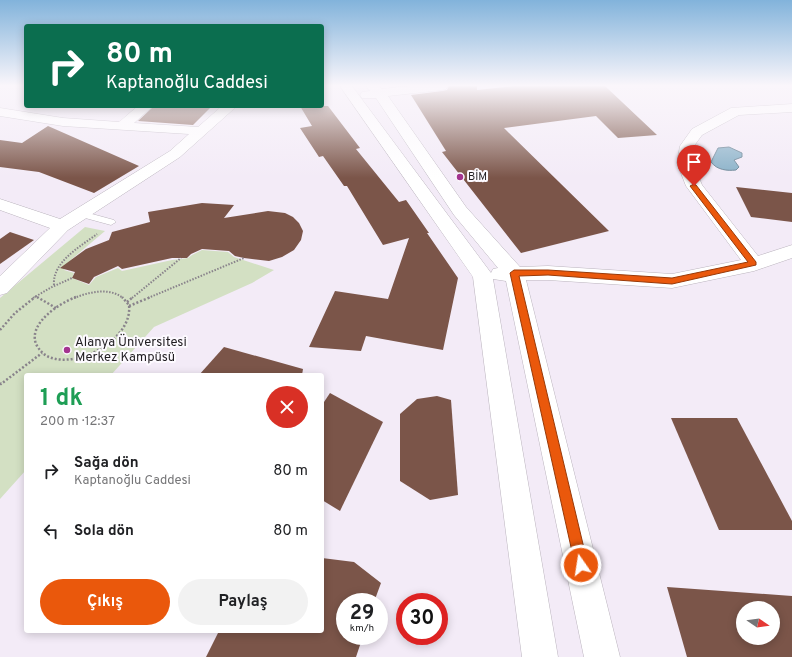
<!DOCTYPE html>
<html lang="tr">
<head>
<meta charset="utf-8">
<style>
  :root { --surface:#fff; --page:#f2f2f2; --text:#202124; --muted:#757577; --accent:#ea580c }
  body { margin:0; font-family:Overpass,sans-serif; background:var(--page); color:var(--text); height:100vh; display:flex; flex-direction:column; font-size:15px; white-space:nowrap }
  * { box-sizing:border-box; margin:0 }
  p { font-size:13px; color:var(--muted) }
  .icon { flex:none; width:22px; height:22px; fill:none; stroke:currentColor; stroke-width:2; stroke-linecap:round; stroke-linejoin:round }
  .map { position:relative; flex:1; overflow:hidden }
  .panel { position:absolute; left:24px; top:373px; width:300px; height:260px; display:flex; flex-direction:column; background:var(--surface); border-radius:4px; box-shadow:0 2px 10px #0003 }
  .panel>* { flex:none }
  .hud { position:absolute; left:24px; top:24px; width:300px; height:84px; border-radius:4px; box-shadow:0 2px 10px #0003; background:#0b6e4f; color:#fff; overflow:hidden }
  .needle { width:26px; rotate:103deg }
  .tools { position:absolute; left:736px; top:601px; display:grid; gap:8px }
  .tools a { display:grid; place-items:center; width:44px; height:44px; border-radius:50%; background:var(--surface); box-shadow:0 2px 10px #0003; font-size:20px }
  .speed { position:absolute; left:336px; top:593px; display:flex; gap:8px; font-size:20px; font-weight:700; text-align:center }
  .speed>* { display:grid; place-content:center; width:52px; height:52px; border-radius:50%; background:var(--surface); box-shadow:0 2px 10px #0003; line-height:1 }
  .speed small { font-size:10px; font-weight:400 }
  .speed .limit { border:6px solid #d22; background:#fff; color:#111 }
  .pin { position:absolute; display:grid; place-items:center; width:34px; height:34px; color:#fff; margin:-41px -17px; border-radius:50% 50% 50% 0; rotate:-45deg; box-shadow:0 0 4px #0007 }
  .pin .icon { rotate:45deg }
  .me { position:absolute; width:44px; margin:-22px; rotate:347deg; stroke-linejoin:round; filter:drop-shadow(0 0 3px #0008) }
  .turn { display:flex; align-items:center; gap:14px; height:84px; padding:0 16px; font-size:18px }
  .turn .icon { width:52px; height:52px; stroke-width:2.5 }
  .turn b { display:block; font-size:28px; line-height:34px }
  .round { display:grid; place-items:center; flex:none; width:42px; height:42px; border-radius:21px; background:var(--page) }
  .head { display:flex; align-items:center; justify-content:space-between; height:68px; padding:0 16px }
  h1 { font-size:24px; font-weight:700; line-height:30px; color:#1e9e55 }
  .button { display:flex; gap:8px; margin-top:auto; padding:8px 16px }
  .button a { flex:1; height:46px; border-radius:24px; background:var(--accent); color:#fff; font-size:16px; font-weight:700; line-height:46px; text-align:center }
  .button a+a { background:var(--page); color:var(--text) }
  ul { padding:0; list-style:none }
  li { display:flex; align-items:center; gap:12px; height:60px; padding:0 16px }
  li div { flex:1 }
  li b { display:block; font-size:15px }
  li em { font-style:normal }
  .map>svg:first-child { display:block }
  .green { fill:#d3e0c3 }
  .water { fill:#89b1c8; stroke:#6a8596 }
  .building { fill:#7b5549; fill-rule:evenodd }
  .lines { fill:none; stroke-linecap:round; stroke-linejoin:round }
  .service-casing { stroke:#bbb4be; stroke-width:1 }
  .minor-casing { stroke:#bbb4be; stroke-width:1 }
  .path-far1 { stroke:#89838b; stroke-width:2; stroke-dasharray:1.5 1.5; stroke-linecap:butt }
  .path { stroke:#89838b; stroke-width:2.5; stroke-dasharray:2 2; stroke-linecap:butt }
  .service { fill:#fff; fill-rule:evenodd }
  .minor { fill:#fff; fill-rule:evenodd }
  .route { fill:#ea580c; stroke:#983908 }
  .poi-dot { fill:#a43490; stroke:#fdfaff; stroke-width:1.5 }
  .labels { text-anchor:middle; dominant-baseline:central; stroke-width:4; stroke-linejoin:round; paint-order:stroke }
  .far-poi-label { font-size:11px; fill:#201d21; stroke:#fdfaff; text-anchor:start }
  .poi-label { font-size:13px; fill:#201d21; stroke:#fdfaff; text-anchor:start }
</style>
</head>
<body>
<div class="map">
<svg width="792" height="657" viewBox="0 0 792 657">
  <rect width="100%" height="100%" fill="#f3ebf7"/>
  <path class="green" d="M85,227l20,4 -33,28 -8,11 10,3 -2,5 17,7 7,-8 22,-9 4,3 50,-11 16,-2 4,-3 10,-5 26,2 6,5 40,13 -22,13 -98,44 -43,48h-85v95l-26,29v-201z"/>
  <path class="water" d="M729,147l13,6v4l-8,3 5,7 -3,3c-9,1 -19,0 -25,-8l7,-14z"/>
  <g class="building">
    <path d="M449,86h28v4l37,-4h91l52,49 -39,3 -22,-22 -92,12 105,103 -88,22 -79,-101 4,-1 -35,-56 31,-4 5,-1z"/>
    <path d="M154,106h58l-19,19 -55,-4z"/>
    <path d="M300,106h28l32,42 -4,1 43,53 7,-2 23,33h-2l31,45 -15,72 -77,-14 -5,15 -52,-4 26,-56 53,8 21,-61 -26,7 -36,-59h-3l-21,-30 -4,1 -19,-29 12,-2z"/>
    <path d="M48,126l91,40 -45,27 -55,-21 -39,-5v-27l22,3z"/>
    <path d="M736,187l56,6v29l-41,-5z"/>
    <path d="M202,203l32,2 -10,13 44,-7 17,2 8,4 6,6 4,8 -2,9 -7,10 -12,7 -13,4 -25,-3 -9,-2 -6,-5 -27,-2 -11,5 -4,4h-15l-50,11 -4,-3 -24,11 -5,7 -17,-6 3,-6 -15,-4 26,-19 23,-9 3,-8 38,-10 -2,-10z"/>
    <path d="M10,232l24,8 -34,24v-25z"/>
    <path d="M224,347l79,22 -1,6h-103z"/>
    <path d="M330,393l53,29 -43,89 -18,-11v-95z"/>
    <path d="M437,396l14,4 7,95 -28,5 -30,-19v-67l17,-15z"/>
    <path d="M671,418h66l55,103v9h-73z"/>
    <path d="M322,558l32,4 27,21 -7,19h-29v34h18l-7,21h-150l13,-26h103z"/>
    <path d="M667,587l125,9v61h-105zM743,608h30v30h-30z"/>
  </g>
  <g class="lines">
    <defs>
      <path id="service" d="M81,211l33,9 2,2 -5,3 -33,-9 -2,-2z"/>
      <g id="minor">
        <path d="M340,86h12l139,187 2,-4 5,-1 -44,-53 -78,-117h-14l-2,-3 2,-3 8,-1 -4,-5h13l3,3 28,-3h38l-2,3 -4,1 -54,6 78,111 54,60 28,-1 124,8 69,-14 -55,-74 -9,-23 3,-17 12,-17 39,-21 61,-4v8l-53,3 -37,20 -8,11 -1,17 9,22 56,71 34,-11v13l-38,13 -82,17 -124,-8h-22l94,377h-36l-78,-376 -13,-2 65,378h-36l-49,-380z"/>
        <path d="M138,106h15l-19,17 64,4 24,-21h15l-57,51 -112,73 -61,63 -7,2v-19l50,-48 -50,-18v-11l60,20 110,-68 19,-17 -126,-8 -63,-10v-8l63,10 56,4z"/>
      </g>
    </defs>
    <use href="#service" class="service-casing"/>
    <use href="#minor" class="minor-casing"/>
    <g class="path-far1">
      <path d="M54,285c-2,-23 27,-39 43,-51"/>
      <path d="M35,296l3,2"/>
      <path d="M33,298l19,-11 20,-9"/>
      <path d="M74,298c15,-6 35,-11 49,0"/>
      <path d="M132,298l49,-40"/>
      <path d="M148,298l96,-40"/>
    </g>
    <g class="path">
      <path d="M37,297l19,11"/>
      <path d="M76,297c-16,6 -48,26 -40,47 3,6 8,11 13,13 29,12 84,-18 80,-52l-7,-8"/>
      <path d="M127,302l6,-5"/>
      <path d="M129,306l22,-9"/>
      <path d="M0,330l15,-17 20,-16"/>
      <path d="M0,383l1,1 41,-31"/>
    </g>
    <use href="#service" class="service"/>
    <use href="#minor" class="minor"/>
  </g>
  <linearGradient id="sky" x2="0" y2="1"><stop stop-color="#82b3db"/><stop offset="0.48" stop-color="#faf6fb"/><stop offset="1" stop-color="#faf6fb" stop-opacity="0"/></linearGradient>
  <rect width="792" height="178" fill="url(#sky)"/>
  <path class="route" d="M694,184l2,1 60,77v3l-84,19 -124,-9 -29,1 69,289 -2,5 -5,1 -5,-1 -1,-5 -65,-292 4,-3h34l124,8 76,-16 -58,-76z"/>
  <g class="poi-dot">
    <circle cx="460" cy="177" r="4"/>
    <circle cx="67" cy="350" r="4"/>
  </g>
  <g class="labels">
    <g class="far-poi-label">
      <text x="468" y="177">BİM</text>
    </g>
    <g class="poi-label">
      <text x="75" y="343">Alanya Üniversitesi<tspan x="75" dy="15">Merkez Kampüsü</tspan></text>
    </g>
  </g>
</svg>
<div class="tools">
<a><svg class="needle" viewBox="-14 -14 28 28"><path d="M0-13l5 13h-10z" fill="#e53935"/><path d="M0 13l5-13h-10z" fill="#757577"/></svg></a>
</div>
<div class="speed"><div>29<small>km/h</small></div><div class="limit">30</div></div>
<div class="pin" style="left:694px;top:186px;background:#d93025"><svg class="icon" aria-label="arrive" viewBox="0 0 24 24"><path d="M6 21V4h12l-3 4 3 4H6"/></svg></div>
<svg class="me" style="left:581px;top:565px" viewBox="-20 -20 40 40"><circle r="17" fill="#ea580c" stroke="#fff" stroke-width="3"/><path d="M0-11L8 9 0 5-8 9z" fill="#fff"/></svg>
<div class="hud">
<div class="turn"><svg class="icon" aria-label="right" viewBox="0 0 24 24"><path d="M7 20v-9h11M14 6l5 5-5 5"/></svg><div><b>80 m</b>Kaptanoğlu Caddesi</div></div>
</div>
<section class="panel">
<div class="head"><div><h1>1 dk</h1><p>200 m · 12:37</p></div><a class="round" style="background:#d93025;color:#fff"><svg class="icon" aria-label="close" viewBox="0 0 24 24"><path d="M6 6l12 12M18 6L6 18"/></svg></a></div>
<ul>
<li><svg class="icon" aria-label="right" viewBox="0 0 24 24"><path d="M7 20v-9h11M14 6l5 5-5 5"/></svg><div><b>Sağa dön</b><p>Kaptanoğlu Caddesi</p></div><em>80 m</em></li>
<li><svg class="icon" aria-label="left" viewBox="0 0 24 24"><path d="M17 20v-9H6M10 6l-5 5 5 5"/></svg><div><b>Sola dön</b></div><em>80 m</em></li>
</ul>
<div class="button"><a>Çıkış</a><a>Paylaş</a></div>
</section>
</div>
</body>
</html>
